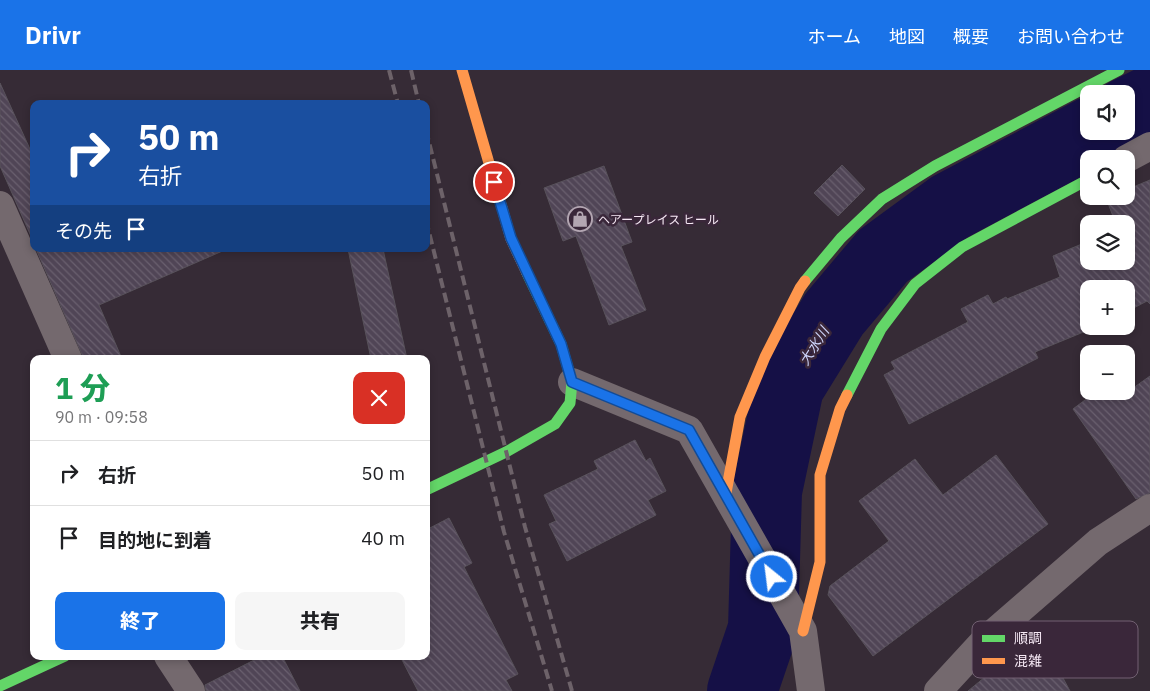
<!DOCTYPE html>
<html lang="ja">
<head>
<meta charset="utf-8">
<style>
  :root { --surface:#fff; --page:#f6f6f6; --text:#202124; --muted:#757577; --line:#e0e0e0; --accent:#1a73e8 }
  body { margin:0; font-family:"IBM Plex Sans","Noto Sans JP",sans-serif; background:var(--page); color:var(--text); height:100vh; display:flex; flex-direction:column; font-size:19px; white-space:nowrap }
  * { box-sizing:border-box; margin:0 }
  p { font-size:16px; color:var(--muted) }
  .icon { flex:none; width:28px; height:28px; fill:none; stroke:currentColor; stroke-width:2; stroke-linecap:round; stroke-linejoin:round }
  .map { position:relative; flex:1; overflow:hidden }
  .drawer { position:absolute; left:30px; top:285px; width:400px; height:305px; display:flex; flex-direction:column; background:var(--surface); border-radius:10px; box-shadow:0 2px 8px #0003 }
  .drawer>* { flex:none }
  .guide { position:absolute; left:30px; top:30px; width:400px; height:152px; border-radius:10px; box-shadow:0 2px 8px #0003; background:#1a4fa0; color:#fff; overflow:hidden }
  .fabs { position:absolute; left:1080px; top:15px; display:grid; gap:10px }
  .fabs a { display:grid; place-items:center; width:55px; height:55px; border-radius:10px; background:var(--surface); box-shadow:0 2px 8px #0003; font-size:25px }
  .pin { position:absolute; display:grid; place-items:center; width:42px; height:42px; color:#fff; margin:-21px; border:2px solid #fff; border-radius:50%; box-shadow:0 1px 5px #0007 }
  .me { position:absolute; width:55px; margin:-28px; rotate:331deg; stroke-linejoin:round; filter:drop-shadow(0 0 4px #0008) }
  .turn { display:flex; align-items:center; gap:18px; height:105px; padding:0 25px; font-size:22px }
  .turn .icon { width:65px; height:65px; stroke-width:2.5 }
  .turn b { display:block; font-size:35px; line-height:42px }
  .then { display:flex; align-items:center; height:48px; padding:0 25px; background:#0003; gap:10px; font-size:19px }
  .round { display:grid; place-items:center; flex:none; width:52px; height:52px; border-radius:10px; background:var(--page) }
  .headline { display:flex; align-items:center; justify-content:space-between; height:85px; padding:0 25px }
  h1 { font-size:30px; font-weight:800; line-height:38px; color:#1e9e55 }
  .cta { display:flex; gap:10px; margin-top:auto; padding:10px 25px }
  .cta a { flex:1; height:58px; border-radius:10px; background:var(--accent); color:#fff; font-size:20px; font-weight:800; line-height:58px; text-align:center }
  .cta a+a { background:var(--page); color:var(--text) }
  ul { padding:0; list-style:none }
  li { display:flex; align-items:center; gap:15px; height:65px; padding:0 25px; border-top:1px solid var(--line) }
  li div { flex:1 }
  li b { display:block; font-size:19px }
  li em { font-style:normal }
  header { display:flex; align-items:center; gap:30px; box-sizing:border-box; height:70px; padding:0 25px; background:var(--accent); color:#fff }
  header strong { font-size:24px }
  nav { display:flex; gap:28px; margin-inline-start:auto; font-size:18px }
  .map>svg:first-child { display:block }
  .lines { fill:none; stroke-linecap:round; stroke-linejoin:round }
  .river { stroke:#151046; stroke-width:70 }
  .building { fill:url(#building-back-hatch); stroke:#58525b }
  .street { stroke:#74696e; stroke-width:28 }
  .fast { stroke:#63d668; stroke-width:11 }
  .slow { stroke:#ff974d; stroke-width:11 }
  .rail { stroke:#6d6269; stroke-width:4; stroke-dasharray:10 5; stroke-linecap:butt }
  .route-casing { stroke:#114b97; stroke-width:12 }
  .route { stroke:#1a73e8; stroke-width:9 }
  .labels { text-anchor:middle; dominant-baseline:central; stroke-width:5; stroke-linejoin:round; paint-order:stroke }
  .poi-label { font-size:12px; fill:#f6e9f5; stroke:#3a273a; text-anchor:start }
  .water-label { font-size:14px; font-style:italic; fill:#cdd4fa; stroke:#3a273a }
  .key { fill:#3a273a; stroke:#726172; stroke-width:1 }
  .key-label { font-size:14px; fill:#f6e9f5 }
</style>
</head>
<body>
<header>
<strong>Drivr</strong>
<nav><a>ホーム</a><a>地図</a><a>概要</a><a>お問い合わせ</a></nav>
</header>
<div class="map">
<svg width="1150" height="621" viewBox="0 0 1150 621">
  <defs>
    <pattern id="building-back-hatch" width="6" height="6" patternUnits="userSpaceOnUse" patternTransform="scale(1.25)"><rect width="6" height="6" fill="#504556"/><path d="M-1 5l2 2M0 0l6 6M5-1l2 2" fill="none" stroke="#6a606f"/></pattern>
  </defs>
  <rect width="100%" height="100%" fill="#362b36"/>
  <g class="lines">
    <g class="river">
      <path d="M1126,43l24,-12"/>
      <path d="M742,621l21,-62 4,-138 22,-104 45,-73 49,-58 67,-49 143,-76"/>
    </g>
  </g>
  <g class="building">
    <path d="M0,13l34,75v85l-34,-77z"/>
    <path d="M842,95l23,24 -27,27 -24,-23z"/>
    <path d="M604,96l28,76 -11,4 25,64 -37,15 -33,-89 -13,5 -19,-53z"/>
    <path d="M1150,110v124l-3,-3 -21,11v-23h-37v37h9l-63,26 3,6 -129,66 -25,-49 11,-6 -4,-7 77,-40 -7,-13 27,-14 5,9 13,-7 1,2 53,-22 -7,-21 36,-15v20h37v-37h-10l-10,-26 4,-2h16v-6z"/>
    <path d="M36,179h191l-128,56 23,54h-38z"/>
    <path d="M348,179h35l24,110h-36z"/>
    <path d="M1150,306v117l-14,6 -63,-90 24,-18h32z"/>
    <path d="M635,370l11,21 4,-3 16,33 -18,9 8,15 -89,46 -18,-37 7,-3 -12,-26 54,-26 -4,-8z"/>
    <path d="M996,385l52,69 -175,132 -45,-61 2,-9 59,-45 -30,-40 56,-42 28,36z"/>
    <path d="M449,448l23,45 -8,4 54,107 -12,6 6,11h-94l-18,-35h26v-126z"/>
    <path d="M1036,558l34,63h-102l45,-37 -6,-10z"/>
    <path d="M262,586h20l18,35h-94l-1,-6z"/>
  </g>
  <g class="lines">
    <g class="street">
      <path d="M1126,89l24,-13"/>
      <path d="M0,135l68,154"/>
      <path d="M572,312l117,48 114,201 8,60"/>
      <path d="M168,586l23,35"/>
      <path d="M938,621l46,-50 114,-99 52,-34"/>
    </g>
    <g class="fast">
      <path d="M805,211l36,-43 41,-39 53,-33 184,-96"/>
      <path d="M847,325l34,-66 34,-45 47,-37 127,-68"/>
      <path d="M426,420l80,-38 49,-28 15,-21 2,-21 -11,-38 -34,-71"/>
      <path d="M0,616l65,-30"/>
    </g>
    <g class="slow">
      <path d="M462,0l49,169 16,34"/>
      <path d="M726,423l14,-76 25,-60 35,-69 5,-7"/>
      <path d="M803,561l17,-69v-87l20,-66 7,-14"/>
    </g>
    <g class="rail">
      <path d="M389,0l9,34"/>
      <path d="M411,0l8,34"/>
      <path d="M426,60l99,397 47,164"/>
      <path d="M426,150l78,312 48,159"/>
    </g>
  </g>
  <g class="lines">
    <defs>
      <path id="route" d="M494,112l17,56 50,106 11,38 117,48 83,147"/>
    </defs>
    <use href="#route" class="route-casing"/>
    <use href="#route" class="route"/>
  </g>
  <defs>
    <symbol id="shop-ring" viewBox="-11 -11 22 22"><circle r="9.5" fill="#3a273a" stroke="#b3a6b2" stroke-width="1.5"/><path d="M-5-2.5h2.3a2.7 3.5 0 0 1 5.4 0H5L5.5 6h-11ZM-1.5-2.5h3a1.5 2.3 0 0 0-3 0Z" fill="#b3a6b2"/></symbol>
  </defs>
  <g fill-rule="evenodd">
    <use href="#shop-ring" x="566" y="135" width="28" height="28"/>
  </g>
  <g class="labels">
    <g class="poi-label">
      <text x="598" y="149">ヘアープレイス ヒール</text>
    </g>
    <g class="water-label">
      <text transform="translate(814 276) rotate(-58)">大水川</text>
    </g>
  </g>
  <rect x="972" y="551" width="166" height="57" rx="8" class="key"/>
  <rect x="982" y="565" width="23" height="7" fill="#63d668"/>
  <rect x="982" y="588" width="23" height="6" fill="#ff974d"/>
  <g class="key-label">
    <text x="1014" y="573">順調</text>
    <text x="1014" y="596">混雑</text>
  </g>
</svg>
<div class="fabs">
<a><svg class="icon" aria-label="sound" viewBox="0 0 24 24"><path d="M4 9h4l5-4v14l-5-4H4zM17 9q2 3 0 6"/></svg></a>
<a><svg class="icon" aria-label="search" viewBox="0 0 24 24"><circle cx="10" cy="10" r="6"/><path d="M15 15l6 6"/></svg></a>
<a><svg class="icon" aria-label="layers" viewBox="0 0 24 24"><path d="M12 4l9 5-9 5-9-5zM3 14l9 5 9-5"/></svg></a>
<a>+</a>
<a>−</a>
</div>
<div class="pin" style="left:494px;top:112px;background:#d93025"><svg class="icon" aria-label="arrive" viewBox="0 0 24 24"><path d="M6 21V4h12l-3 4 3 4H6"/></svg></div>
<svg class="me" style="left:772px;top:507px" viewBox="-20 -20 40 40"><circle r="17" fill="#1a73e8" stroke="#fff" stroke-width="3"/><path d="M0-11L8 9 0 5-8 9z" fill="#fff"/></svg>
<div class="guide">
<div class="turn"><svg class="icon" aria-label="right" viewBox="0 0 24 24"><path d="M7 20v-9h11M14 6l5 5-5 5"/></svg><div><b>50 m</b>右折</div></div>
<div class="then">その先<svg class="icon" aria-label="arrive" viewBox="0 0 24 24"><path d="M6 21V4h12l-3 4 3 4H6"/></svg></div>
</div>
<section class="drawer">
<div class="headline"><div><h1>1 分</h1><p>90 m · 09:58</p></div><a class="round" style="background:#d93025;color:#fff"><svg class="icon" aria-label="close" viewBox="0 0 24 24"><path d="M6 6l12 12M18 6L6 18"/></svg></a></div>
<ul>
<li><svg class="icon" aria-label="right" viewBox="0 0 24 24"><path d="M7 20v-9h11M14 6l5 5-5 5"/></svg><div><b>右折</b></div><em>50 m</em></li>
<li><svg class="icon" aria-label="arrive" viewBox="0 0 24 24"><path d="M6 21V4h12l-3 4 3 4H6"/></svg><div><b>目的地に到着</b></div><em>40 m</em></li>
</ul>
<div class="cta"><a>終了</a><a>共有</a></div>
</section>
</div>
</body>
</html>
